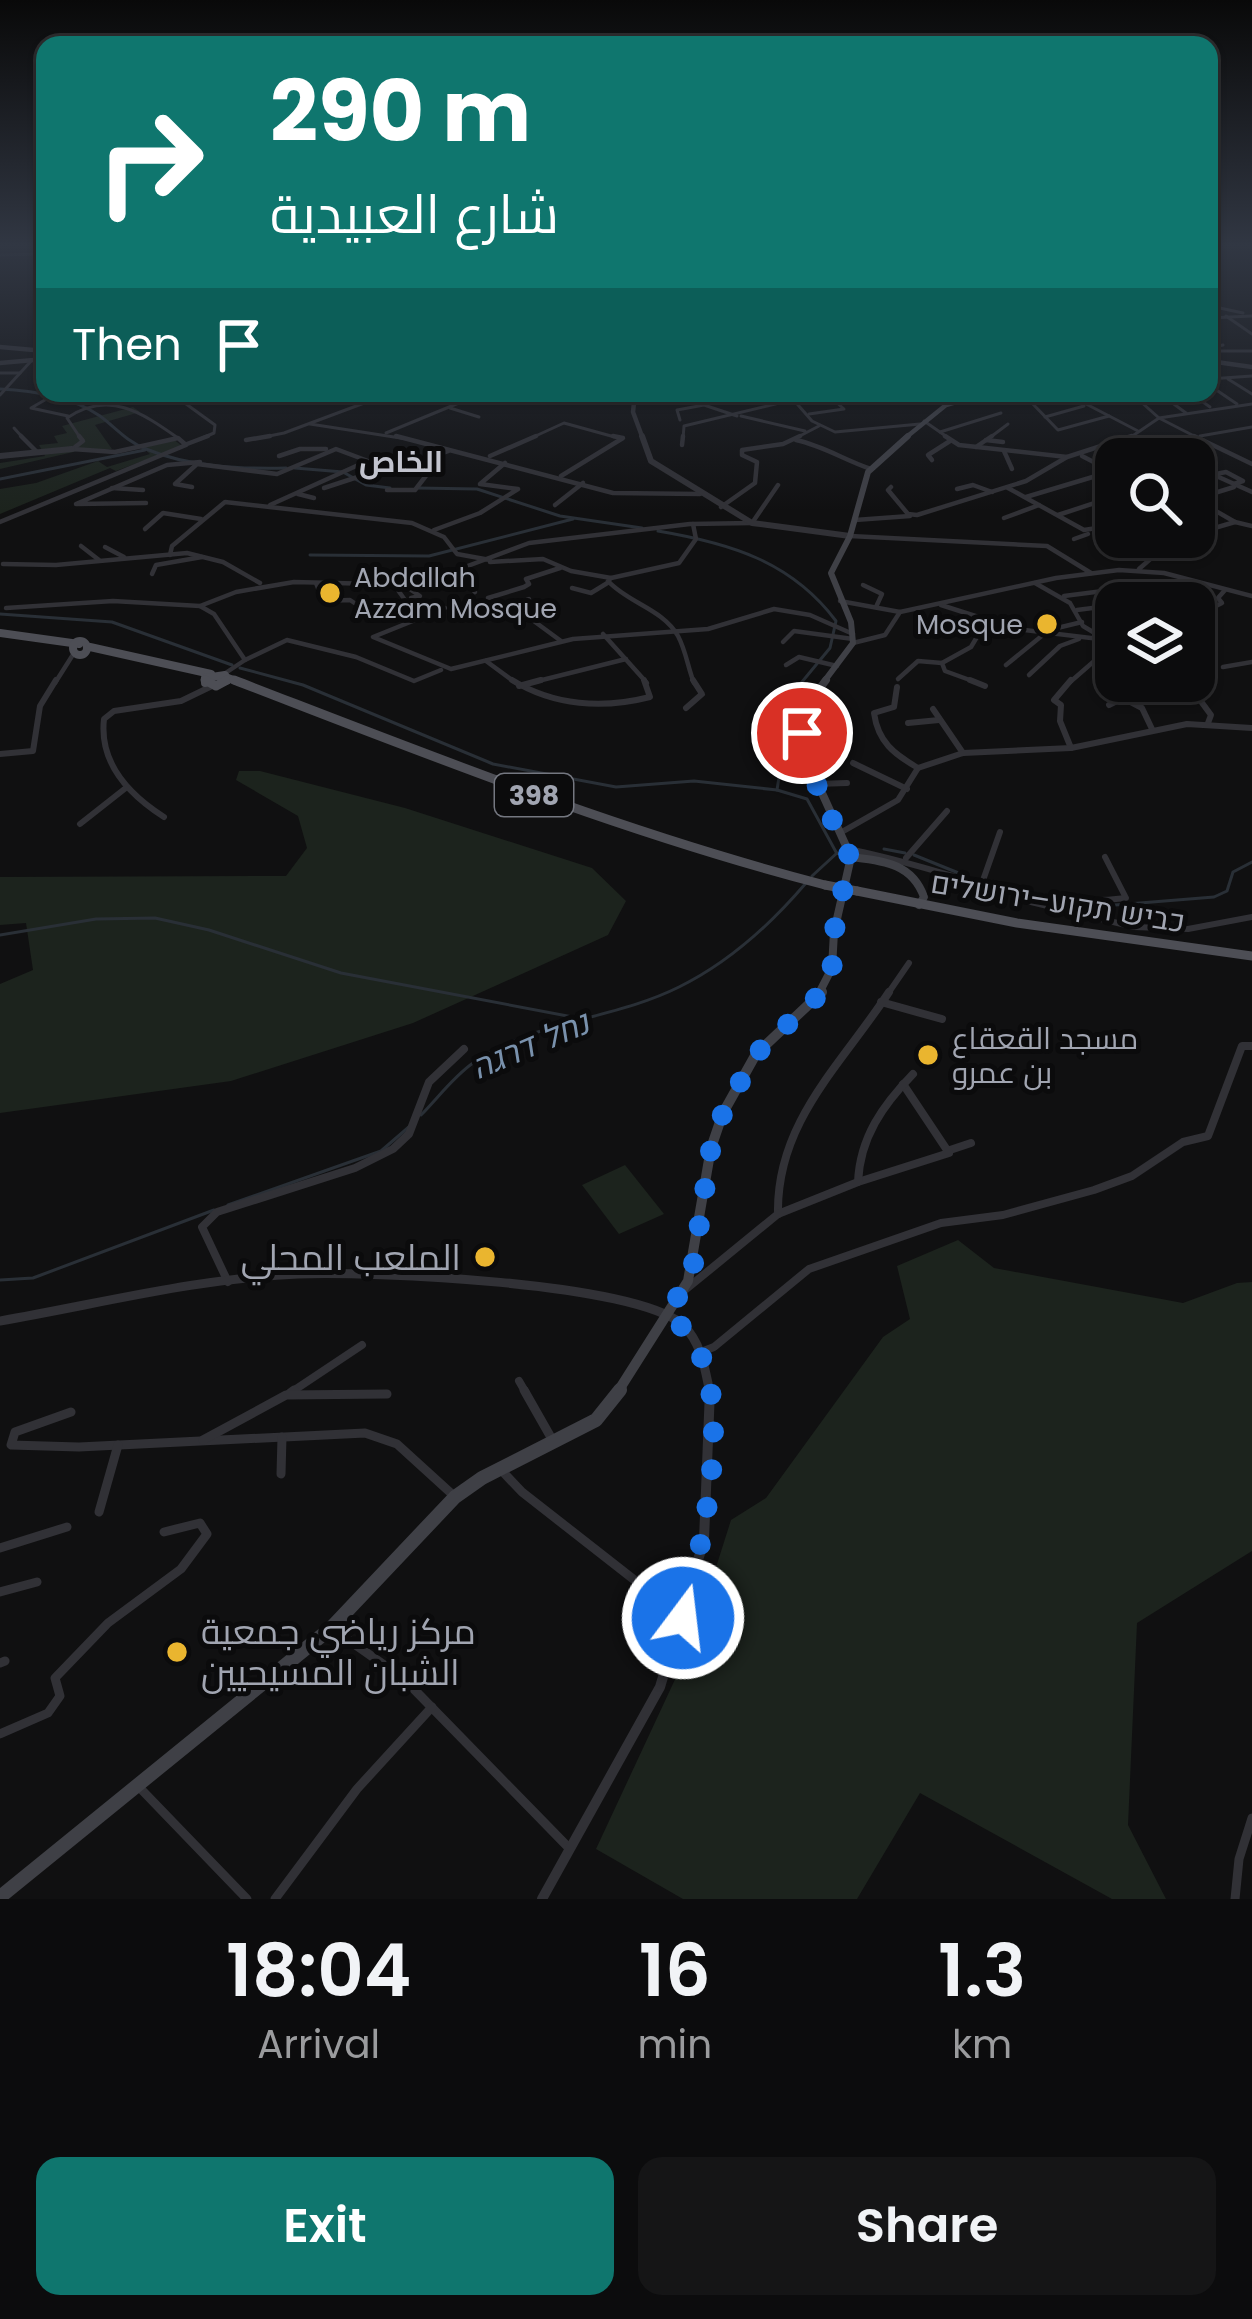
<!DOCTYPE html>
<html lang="en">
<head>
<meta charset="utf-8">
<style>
  :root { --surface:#0c0c0d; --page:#151516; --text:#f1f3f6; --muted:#9a9b9d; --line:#2c2c2e; --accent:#0f766e }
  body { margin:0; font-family:Poppins,Cairo,Heebo,sans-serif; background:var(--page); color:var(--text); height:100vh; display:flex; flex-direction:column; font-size:45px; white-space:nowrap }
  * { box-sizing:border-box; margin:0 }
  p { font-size:39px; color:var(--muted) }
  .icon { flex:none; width:66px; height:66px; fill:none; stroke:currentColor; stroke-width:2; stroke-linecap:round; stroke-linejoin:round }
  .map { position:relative; height:1899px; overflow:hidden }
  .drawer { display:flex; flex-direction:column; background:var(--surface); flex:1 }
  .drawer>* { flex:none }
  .top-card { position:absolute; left:36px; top:36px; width:1182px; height:366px; border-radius:24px; box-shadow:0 3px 9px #0004,0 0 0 3px var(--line); background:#0f766e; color:#fff; overflow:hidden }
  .buttons { position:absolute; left:1095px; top:438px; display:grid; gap:24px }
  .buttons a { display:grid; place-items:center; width:120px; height:120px; border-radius:24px; background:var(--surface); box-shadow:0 3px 9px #0004,0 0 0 3px var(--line); font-size:60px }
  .pin { position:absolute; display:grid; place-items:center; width:102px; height:102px; color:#fff; margin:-51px; border:6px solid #fff; border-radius:50%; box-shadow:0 3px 12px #0007 }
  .me { position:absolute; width:132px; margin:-66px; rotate:15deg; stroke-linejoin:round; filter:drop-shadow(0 0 9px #0008) }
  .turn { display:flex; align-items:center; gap:42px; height:252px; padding:0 36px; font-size:54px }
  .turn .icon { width:156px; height:156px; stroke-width:2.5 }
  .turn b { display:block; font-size:84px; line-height:102px }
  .then { display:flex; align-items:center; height:114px; padding:0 36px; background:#0003; gap:24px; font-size:45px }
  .eta { display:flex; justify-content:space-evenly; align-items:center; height:204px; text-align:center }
  .eta b { font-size:72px; font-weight:600; line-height:84px }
  .cta { display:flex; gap:24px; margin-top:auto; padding:24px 36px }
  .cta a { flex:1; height:138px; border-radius:24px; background:var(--accent); color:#fff; font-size:48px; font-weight:600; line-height:138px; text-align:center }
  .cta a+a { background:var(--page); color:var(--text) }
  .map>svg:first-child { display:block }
  .green { fill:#1c231d }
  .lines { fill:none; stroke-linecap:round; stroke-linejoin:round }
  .stream { stroke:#292f36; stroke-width:3 }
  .minor-far4 { stroke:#313136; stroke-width:3 }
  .minor-far3 { stroke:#313136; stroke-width:4.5 }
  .minor-far2 { stroke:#313136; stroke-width:6 }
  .minor-far1 { stroke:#313136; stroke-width:8 }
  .minor { stroke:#313136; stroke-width:9 }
  .tertiary-far3 { stroke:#313136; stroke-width:4.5 }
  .tertiary-far2 { stroke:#313136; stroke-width:6 }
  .tertiary-far1 { stroke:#313136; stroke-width:9 }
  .tertiary { stroke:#313136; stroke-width:10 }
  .secondary-far4 { stroke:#3f4046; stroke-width:4.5 }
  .secondary-far3 { stroke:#3f4046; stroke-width:6 }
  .secondary-far2 { stroke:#3f4046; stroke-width:8 }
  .secondary-far1 { stroke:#3f4046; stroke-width:10 }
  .secondary { stroke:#3f4046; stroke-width:14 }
  .primary-far1 { stroke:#4d4e55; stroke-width:8 }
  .primary { stroke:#4d4e55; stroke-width:9 }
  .primary-bridge { stroke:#4d4e55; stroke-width:9 }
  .route { stroke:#1a73e8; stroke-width:21; stroke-dasharray:0 37.8 }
  .poi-dot { fill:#eab52f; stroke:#0b0b0c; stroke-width:4.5 }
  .labels { text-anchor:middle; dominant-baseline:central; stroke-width:10; stroke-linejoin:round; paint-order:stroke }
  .far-poi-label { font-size:27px; fill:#a1a5b1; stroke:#0b0b0c; text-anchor:start }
  .shield { fill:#0b0b0c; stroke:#747780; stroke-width:3 }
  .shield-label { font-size:27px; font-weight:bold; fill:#a1a5b1 }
  .far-quarter-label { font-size:30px; font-weight:bold; fill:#c2c4ce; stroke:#0b0b0c }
  .street-label { font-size:30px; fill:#a1a5b1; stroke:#0b0b0c }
  .poi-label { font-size:30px; fill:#a1a5b1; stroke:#0b0b0c; text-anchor:start }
  .water-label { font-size:33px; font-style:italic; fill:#7991ac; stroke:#0b0b0c }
  .near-poi-label { font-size:36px; fill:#a1a5b1; stroke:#0b0b0c; text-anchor:end }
</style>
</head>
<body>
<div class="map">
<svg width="1252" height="1899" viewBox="0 0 1252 1899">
  <rect width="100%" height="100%" fill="#101011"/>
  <g class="green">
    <path d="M133,407l7,5 -45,13 17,24 -30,1 -82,19v-6l45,-7 -6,-11 19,-2 -4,-7 13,-3 -5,-7z"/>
    <path d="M173,439l9,7 -66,25 -6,-3 -110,46v-25l36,-6 62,-22 9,6 43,-13 -10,-9z"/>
    <path d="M239,771h21l145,37 187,60 34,33 -18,34 -195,88 -182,58 -231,32v-129l33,-14 -7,-47 -26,2v-48l286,-1 21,-28 -9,-32 -62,-36z"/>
    <path d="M625,1165l39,49 -45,20 -37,-49z"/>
    <path d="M958,1240l36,28 189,35 54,-20 15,-1v269l-115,72 -9,202 38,74h-54l-192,-106 -63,106h-174l-87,-50 96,-206 39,-123 35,-22 117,-161 27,-18 -13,-53z"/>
  </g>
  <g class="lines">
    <g class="stream">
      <path d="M0,255l45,-1"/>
      <path d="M0,389c34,2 71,7 100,27 15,11 27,26 46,33 43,18 94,20 140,19"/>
      <path d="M295,468l48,4 23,13 24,3"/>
      <path d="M0,479l145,-29"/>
      <path d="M417,488l60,1 83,27 82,12"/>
      <path d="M658,531c71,12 133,30 178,90l-6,27 -38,46 -15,96"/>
      <path d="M310,555l119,1 144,-37"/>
      <path d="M0,614l112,8 120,43"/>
      <path d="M240,668l63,17 190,79 123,23 78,-6 83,9 30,9 29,53"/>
      <path d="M884,849l21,4"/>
      <path d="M914,855l52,21"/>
      <path d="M812,876l25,-23 8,3"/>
      <path d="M1037,900l41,8 136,-11 13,-6 6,-19 19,-10"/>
      <path d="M0,935l96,-16 59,-1 54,12 132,43 237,45"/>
      <path d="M421,1115c17,-17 32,-38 52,-52 62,-43 140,-43 206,-76 49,-24 92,-63 127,-104"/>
      <path d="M228,1205l153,-54 29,-25"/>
      <path d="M0,1280l33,-2 181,-68"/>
    </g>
    <g class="minor-far4">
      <path d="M1215,307l28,6"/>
      <path d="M1226,316l26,18"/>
      <path d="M1209,318l43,-2"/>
      <path d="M1209,348l14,-3"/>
      <path d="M1209,351h43"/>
      <path d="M0,373h20"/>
      <path d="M45,376l-6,5 6,2"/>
      <path d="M1209,379l43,-3"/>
      <path d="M1228,379l24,15"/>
      <path d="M1209,385l28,19"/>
      <path d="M57,393l-26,15 37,8"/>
      <path d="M171,393l44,32 -1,8 -14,6"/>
      <path d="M499,393l11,4 10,-4"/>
      <path d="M525,393l17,6"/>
      <path d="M711,393h19"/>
      <path d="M1060,393l-30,8 28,29 51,-14"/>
      <path d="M1065,393l73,38"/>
      <path d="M1131,393l28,25 41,21"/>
      <path d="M0,395l32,-35"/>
      <path d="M1193,395l17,12"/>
      <path d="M792,398l20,23 23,11 85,-8"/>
      <path d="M1167,399l19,14"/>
      <path d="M450,408l29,9"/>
      <path d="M809,414l35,-5 -18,-16"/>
      <path d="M741,416l64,15"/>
      <path d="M1045,417l39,-11"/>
      <path d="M680,420l-3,-10 27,-5 33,11"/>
      <path d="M924,421l26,18"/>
      <path d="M310,424l97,15"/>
      <path d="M14,428l10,11"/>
      <path d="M940,432l61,-19"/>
      <path d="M386,433l97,-40"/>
      <path d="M1200,436l52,-9"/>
      <path d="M81,439l-14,-21c42,-28 74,-6 111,20"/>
      <path d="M254,439l30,-6 107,-40"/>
      <path d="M529,439l35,-16 58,16"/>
      <path d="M683,439l1,-13 137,-33"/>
      <path d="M794,439l25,-13"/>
      <path d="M988,439l20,-15"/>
      <path d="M1128,439l31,-21 93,-14"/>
    </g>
    <g class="minor-far3">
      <path d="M21,436l16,16"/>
      <path d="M396,436l217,57 87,1"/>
      <path d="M945,436l14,9 108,12"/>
      <path d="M1194,436l58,28"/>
      <path d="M246,440l24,-4"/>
      <path d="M796,440c28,6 48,20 75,29"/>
      <path d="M986,440l17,2"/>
      <path d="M187,444l21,-8"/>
      <path d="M682,445l1,-9"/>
      <path d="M75,447l8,-6 -4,-5"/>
      <path d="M976,447l16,-11"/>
      <path d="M1004,451l8,18"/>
      <path d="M279,456l21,-7h26"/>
      <path d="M490,456l46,-20"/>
      <path d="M1082,456l31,16"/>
      <path d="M1150,459l54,-17"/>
      <path d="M932,460l-4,-5 22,-14"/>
      <path d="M1194,466l58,26"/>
      <path d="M1216,474l10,-2 17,9 -9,3"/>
      <path d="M561,476l62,-38 -10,-2"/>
      <path d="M192,487l-17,-3 22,-20 80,10 59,-25 56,21 56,-19"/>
      <path d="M891,487l-3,3 20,24 9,1 109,-34 41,-24 65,-21"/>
      <path d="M112,488l31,2"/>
      <path d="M324,488l55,-18"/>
      <path d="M1008,488l76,42 32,-5"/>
      <path d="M957,489l16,-4 19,7"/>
      <path d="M387,490h28l17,-22 -6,-4"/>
      <path d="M298,494l16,4"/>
      <path d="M1026,497l90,-27"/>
      <path d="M1195,499l39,-12"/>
      <path d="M146,503l-70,1 91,-39 33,-3"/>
      <path d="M270,505l95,-43"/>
      <path d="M555,505l28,-22"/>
      <path d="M721,507l34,-24 2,-21 -15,-7v-5l41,-6 17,-8"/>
      <path d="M1058,515l58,-19"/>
      <path d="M1004,518l35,-13"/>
      <path d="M855,520l55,-4"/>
      <path d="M0,522l186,-77 -8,-7 -63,14 -43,-3"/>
      <path d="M1235,522l17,4"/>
      <path d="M145,529l18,-16 38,6"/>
      <path d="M434,530l46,-17 38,-24 -38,-5 25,-21"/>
      <path d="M1194,534l41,-12 -40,-23"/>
      <path d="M850,536l197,10 44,27"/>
      <path d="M1074,539l14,-5"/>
      <path d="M81,546l18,14"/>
      <path d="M105,547l19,10"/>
      <path d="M170,555l2,-9 53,-44 187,21 32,14 13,17 33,6"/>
      <path d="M490,562l53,-3 28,12 40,7 -3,3c20,22 55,28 70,55 8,15 10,32 16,47"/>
      <path d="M3,564l53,1 131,-12 36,9 37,21"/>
      <path d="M1139,569l25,-22 23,-10"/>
      <path d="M152,574l4,-9 46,-8"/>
      <path d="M458,574l17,18"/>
      <path d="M611,578l68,-15 17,-24 -3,-15"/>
      <path d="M316,583l7,18 27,-1 18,12"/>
      <path d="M1035,583l35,20 13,23 15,9 18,-5"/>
      <path d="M863,585l19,9 -6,13"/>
      <path d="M395,586l10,14 -10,4"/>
      <path d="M408,588l12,8 -9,2"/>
      <path d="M572,588l19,5 18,-11"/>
      <path d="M1064,596l86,-11"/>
      <path d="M488,598l36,-11 5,-3 -3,-5 34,-11"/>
      <path d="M529,599l-17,6 49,36"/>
      <path d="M840,601l60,11"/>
      <path d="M1126,603l15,-2"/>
      <path d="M941,605l75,24 100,12"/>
      <path d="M6,608l107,-7 87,5"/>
      <path d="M445,608l-72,29 78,32 122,-30 135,-10 66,-20 36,6 43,19"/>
      <path d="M1077,610l39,-5"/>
      <path d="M1194,617l28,-14 -4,-5 7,-8"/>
      <path d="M603,634l44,49"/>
      <path d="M783,642l11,-11 59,8"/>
      <path d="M853,643l32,-8 15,-23 156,-34 63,-8 45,3 88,23"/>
      <path d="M245,660l42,-20 69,17 58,24 27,-11"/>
      <path d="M486,661l30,22"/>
      <path d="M786,665l13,-8 38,9"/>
      <path d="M1006,665l43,-35 33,-8"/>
      <path d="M1223,667l29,-5"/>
      <path d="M224,674l21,-14 -31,-46 -14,-8 36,-14 58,-10 123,3 112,-42 161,-19 62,-1 26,-38"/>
      <path d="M1029,675l31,-29 19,-7"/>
      <path d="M898,679l20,-18 24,2"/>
      <path d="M55,683l19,-30"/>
      <path d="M530,683l96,-24"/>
      <path d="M978,683l-33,-12 -3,-8 29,-16 16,-27"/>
      <path d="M1069,683l31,-27 16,6"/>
    </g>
    <g class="minor-far2">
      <path d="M512,680c42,26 91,29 138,17l-6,-17"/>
      <path d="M970,680l15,6"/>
      <path d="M1186,681l25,34 -3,8"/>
      <path d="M519,686l22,-6"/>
      <path d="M897,687l-3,20 -20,6c4,29 20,41 44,55"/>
      <path d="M1123,698l19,10 10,21"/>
      <path d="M1109,705l14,-7 3,-9"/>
      <path d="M686,708l16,-14 -9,-14"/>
      <path d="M933,709l30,44"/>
      <path d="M908,723l31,-3"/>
      <path d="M1071,748l-11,-27 1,-16 -7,-5 17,-20"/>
      <path d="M0,754l33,-3 7,-45 16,-26"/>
      <path d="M853,763l54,26"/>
      <path d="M816,784l31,-1"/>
      <path d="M164,817c-36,-23 -65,-54 -60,-98l10,-8 67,-10 31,-15"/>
      <path d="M80,824l47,-37"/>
      <path d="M840,833l58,-33 20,-32 45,-15 108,-5 116,-24 65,4"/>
      <path d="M847,849c95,17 180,62 279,49l-21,-41"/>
      <path d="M906,858l41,-47"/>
      <path d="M981,886l19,-54"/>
      <path d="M1027,901l107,26 54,2 64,-12"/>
      <path d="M887,995l22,-32"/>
    </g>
    <g class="minor-far1">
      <path d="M881,1002l61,17"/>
      <path d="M950,1150l21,-7"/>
      <path d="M858,1182l91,-29 -46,-69"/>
      <path d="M778,1214c-2,-92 64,-150 111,-222"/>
      <path d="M228,1282l-26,-55 15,-15 138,-44 38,-19 16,-15 20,-52 35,-33"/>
      <path d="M685,1290l93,-76 80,-32c2,-45 25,-77 55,-108"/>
      <path d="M701,1352l13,-5 95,-78 132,-46 62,-8 91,-25 38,-14 51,-34 25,-6 34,-90h10"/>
      <path d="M519,1381l7,12"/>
      <path d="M290,1393l72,-48"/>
    </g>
    <g class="minor">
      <path d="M524,1390l29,51"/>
      <path d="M290,1393l4,-3"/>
      <path d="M71,1412l-56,20 -4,13 68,2 286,-14 32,11 56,51"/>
      <path d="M203,1440l83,-45 101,-1"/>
      <path d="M502,1471l20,21 161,126"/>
      <path d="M281,1474l1,-37"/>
      <path d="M99,1512l19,-67"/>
      <path d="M0,1548l67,-21"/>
      <path d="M0,1592l37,-10"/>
      <path d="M333,1629l71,50 164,168"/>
      <path d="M0,1663l5,-2"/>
      <path d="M0,1734l48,-21 12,-17 -5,-18 53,-55 73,-54 26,-35 -7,-11 -36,9"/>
      <path d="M139,1787l108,112"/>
      <path d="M275,1899l82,-110 75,-82"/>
      <path d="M1235,1899l4,-40 13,-41"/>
    </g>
    <g class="tertiary-far3">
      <path d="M0,347l45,4"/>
      <path d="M1209,361l43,6"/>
      <path d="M0,363l45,-4"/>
      <path d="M635,393l-2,19 10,27"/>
    </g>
    <g class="tertiary-far2">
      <path d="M642,436l9,25 101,62 98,13"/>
      <path d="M0,456l72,-7"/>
    </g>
    <path class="tertiary-far1" d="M0,1321c98,-17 199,-43 298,-47 71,-3 340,8 386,52 18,18 21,44 26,67"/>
    <path class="tertiary" d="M542,1899l118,-212 44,-147 6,-150"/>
    <path class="secondary-far4" d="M904,439l42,-34 41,-12"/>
    <path class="secondary-far3" d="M823,683l30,-40 -2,-21 -20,-49 19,-37 18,-64 40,-36"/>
    <g class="secondary-far2">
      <path d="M851,857c32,4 61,6 73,40l-5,8"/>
      <path d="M818,995l14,-27 2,-36 17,-75 -43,-95 -7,-48 25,-34"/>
    </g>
    <path class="secondary-far1" d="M617,1393l71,-112 23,-133 12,-35 33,-59 66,-62"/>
    <path class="secondary" d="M0,1897l331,-269 124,-131 27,-19 114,-58 24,-30"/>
    <g class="primary-far1">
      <path d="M0,633l79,11"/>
      <circle cx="80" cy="648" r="7"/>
      <path d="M90,647l121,27"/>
      <path d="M228,678l14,5"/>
      <path d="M205,683v-5l20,-3 3,5 -7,3"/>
    </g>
    <g class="primary">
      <path d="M205,680l11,6 11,-6"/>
      <path d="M234,680c195,75 389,153 591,205"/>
      <path d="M857,891l160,32 235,33"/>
    </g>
    <path class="primary-bridge" d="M825,885l32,6"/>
  </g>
  <linearGradient id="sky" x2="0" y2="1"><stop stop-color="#090909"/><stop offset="0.48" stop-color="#313743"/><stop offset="1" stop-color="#313743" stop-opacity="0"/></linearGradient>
  <rect width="1252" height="511" fill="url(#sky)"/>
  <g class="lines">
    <path class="route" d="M683,1618c19,-74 65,-254 -15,-302l25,-49 18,-119 12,-35 33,-59 66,-62 10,-24 2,-36 16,-75 -31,-65 -17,-59"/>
  </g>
  <g class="poi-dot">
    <circle cx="330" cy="593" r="12"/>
    <circle cx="1047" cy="624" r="12"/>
    <circle cx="928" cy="1055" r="12"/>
    <circle cx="485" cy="1257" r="12"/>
    <circle cx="177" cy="1652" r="12"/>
  </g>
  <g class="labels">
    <g class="far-poi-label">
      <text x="354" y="577">Abdallah<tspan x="354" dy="31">Azzam Mosque</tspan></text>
      <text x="1023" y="624" text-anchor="end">Mosque</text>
    </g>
    <rect class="shield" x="495" y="774" width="78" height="42" rx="9"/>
    <g class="shield-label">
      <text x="534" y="795">398</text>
    </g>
    <g class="far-quarter-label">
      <text x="401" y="461">الخاص</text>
    </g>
    <g class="street-label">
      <text transform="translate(1058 902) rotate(9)">כביש תקוע–ירושלים</text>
    </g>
    <g class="poi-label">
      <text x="952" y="1038">مسجد القعقاع<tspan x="952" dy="34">بن عمرو</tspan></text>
    </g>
    <g class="water-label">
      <text transform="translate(530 1045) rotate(-23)">נחל דרגה</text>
    </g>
    <g class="near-poi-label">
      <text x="461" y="1257">الملعب المحلي</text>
      <text x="201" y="1631" text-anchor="start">مركز رياضي جمعية<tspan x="201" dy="41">الشبان المسيحيين</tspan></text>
    </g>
  </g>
</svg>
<div class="buttons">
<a><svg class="icon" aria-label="search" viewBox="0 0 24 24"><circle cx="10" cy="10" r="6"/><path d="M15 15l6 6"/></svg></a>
<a><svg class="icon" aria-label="layers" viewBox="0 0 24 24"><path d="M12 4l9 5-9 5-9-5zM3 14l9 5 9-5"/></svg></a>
</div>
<div class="pin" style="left:802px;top:733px;background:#d93025"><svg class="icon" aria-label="arrive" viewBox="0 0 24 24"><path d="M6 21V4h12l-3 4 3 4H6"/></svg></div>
<svg class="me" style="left:683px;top:1618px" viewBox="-20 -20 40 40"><circle r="17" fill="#1a73e8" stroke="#fff" stroke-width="3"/><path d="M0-11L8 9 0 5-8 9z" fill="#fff"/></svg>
<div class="top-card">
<div class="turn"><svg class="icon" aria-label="right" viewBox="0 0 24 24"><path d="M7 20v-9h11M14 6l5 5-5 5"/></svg><div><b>290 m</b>شارع العبيدية</div></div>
<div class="then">Then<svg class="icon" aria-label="arrive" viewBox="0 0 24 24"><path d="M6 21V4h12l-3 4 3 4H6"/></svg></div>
</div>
</div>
<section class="drawer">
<div class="eta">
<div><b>18:04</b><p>Arrival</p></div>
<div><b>16</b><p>min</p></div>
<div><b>1.3</b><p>km</p></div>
</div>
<div class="cta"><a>Exit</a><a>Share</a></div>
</section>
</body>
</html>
